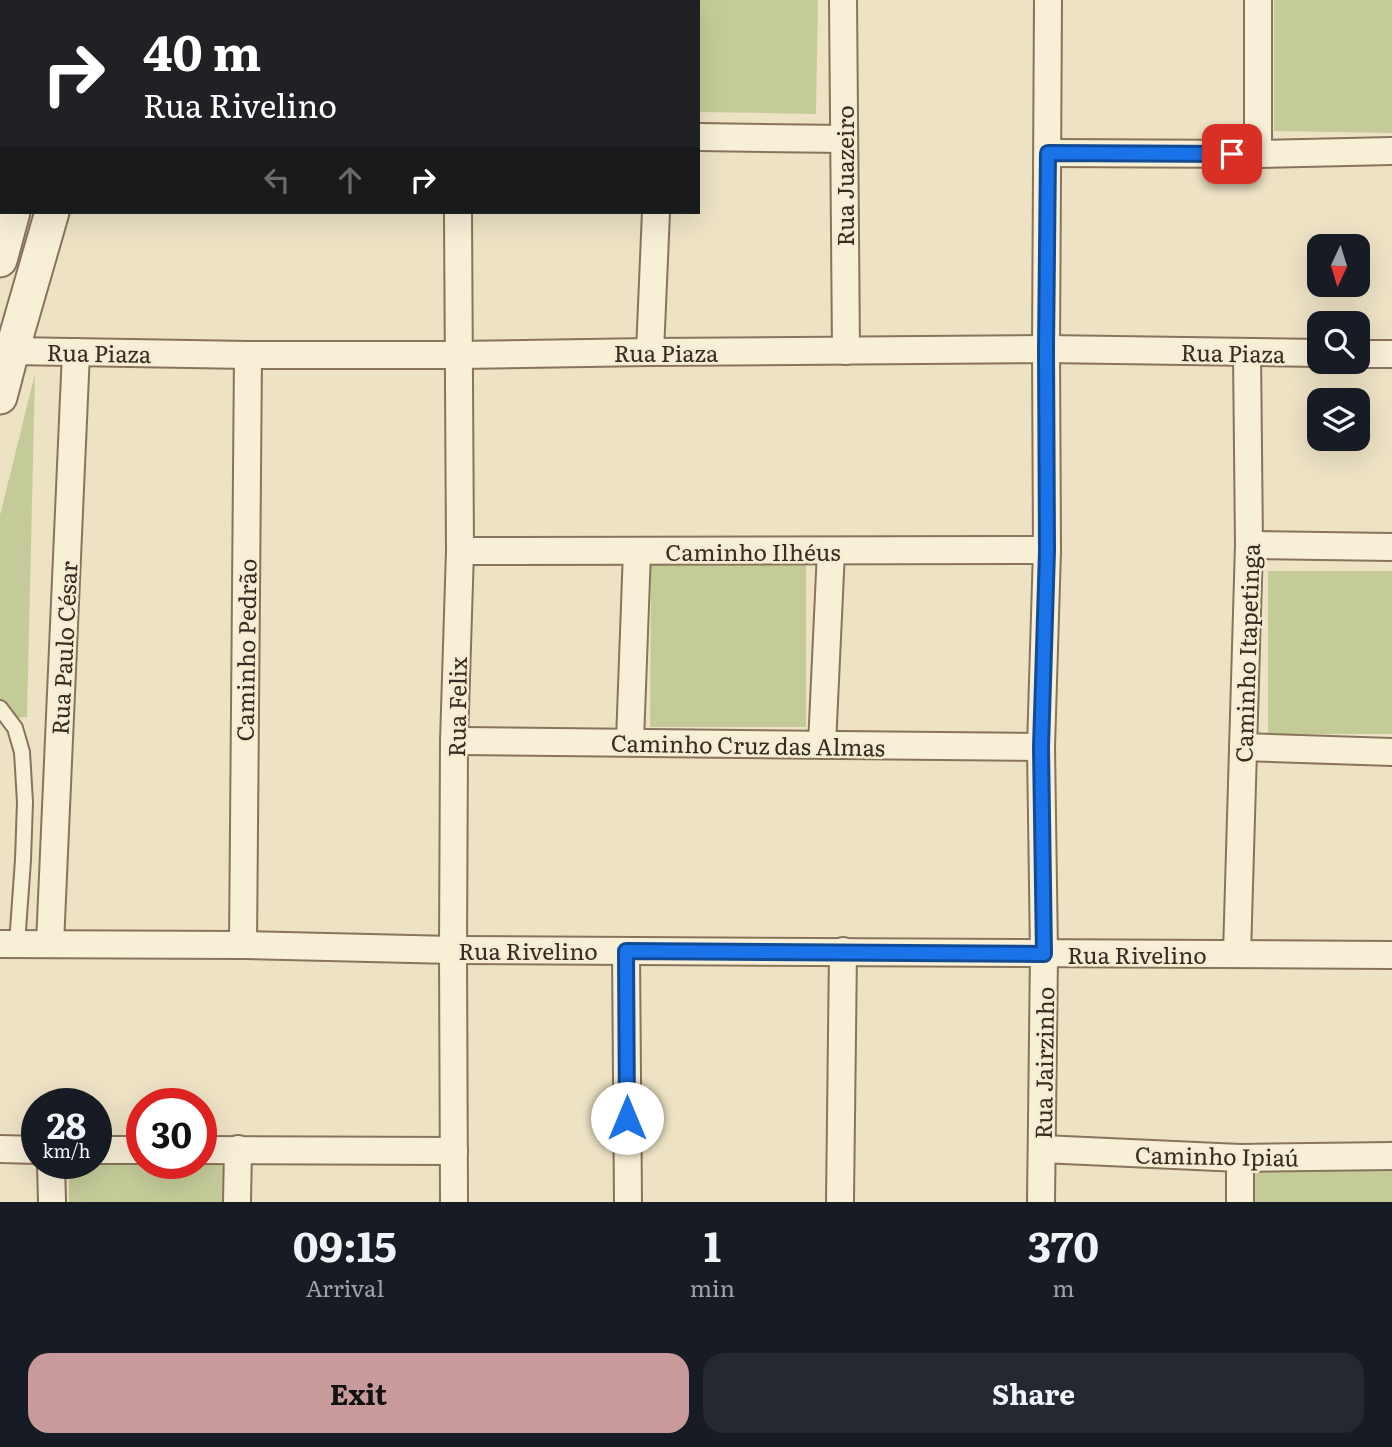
<!DOCTYPE html>
<html lang="en">
<head>
<meta charset="utf-8">
<style>
  :root { --surface:#171b24; --page:#242831; --text:#f1f3f6; --muted:#9ea1a6; --accent:#c89a9b }
  body { margin:0; font-family:Literata,serif; background:var(--page); color:var(--text); height:100vh; display:flex; flex-direction:column; font-size:26px; white-space:nowrap }
  * { box-sizing:border-box; margin:0 }
  p { font-size:23px; color:var(--muted) }
  .icon { flex:none; width:38px; height:38px; fill:none; stroke:currentColor; stroke-width:2; stroke-linecap:round; stroke-linejoin:round }
  .map { position:relative; height:1202px; overflow:hidden }
  .details { display:flex; flex-direction:column; background:var(--surface); flex:1 }
  .details>* { flex:none }
  .hud { position:absolute; left:0px; top:0px; width:700px; height:214px; box-shadow:0 7px 28px #0002; background:#202124; color:#fff; overflow:hidden }
  .needle { width:46px; rotate:184deg }
  .controls { position:absolute; left:1307px; top:234px; display:grid; gap:14px }
  .controls a { display:grid; place-items:center; width:63px; height:63px; border-radius:14px; background:var(--surface); box-shadow:0 7px 28px #0002; font-size:35px }
  .speed { position:absolute; left:21px; top:1088px; display:flex; gap:14px; font-size:35px; font-weight:700; text-align:center }
  .speed>* { display:grid; place-content:center; width:91px; height:91px; border-radius:50%; background:var(--surface); box-shadow:0 7px 28px #0002; line-height:1 }
  .speed small { font-size:18px; font-weight:400 }
  .speed .limit { border:10px solid #d22; background:#fff; color:#111 }
  .pin { position:absolute; display:grid; place-items:center; width:60px; height:60px; color:#fff; margin:-30px; border-radius:14px; box-shadow:0 4px 10px #0006 }
  .me { position:absolute; width:77px; margin:-38px; rotate:0deg; stroke-linejoin:round; filter:drop-shadow(0 0 5px #0008) }
  .turn { display:flex; align-items:center; gap:24px; height:147px; padding:0 28px; font-size:32px }
  .turn .icon { width:91px; height:91px; stroke-width:2.5 }
  .turn b { display:block; font-size:49px; line-height:60px }
  .lanes { display:flex; align-items:center; height:66px; padding:0 28px; background:#0003; justify-content:center; gap:35px; direction:ltr }
  .lanes .off { opacity:.35 }
  .eta { display:flex; justify-content:space-evenly; align-items:center; height:119px; text-align:center }
  .eta b { font-size:42px; font-weight:700; line-height:49px }
  .button { display:flex; gap:14px; margin-top:auto; padding:14px 28px }
  .button a { flex:1; height:80px; border-radius:21px; background:var(--accent); color:#111; font-size:28px; font-weight:700; line-height:80px; text-align:center }
  .button a+a { background:var(--page); color:var(--text) }
  .map>svg:first-child { display:block }
  .green { fill:#c5cb98 }
  .lines { fill:none; stroke-linecap:round; stroke-linejoin:round }
  .service-casing { stroke:#88735b; stroke-width:18 }
  .minor-casing { stroke:#88735b; stroke-width:30 }
  .tertiary-casing { stroke:#88735b; stroke-width:37 }
  .service { stroke:#f8efd7; stroke-width:14 }
  .minor { stroke:#f8efd7; stroke-width:26 }
  .tertiary { stroke:#f8efd7; stroke-width:33 }
  .route-casing { stroke:#114b97; stroke-width:18 }
  .route { stroke:#1a73e8; stroke-width:12 }
  .labels { text-anchor:middle; dominant-baseline:central; stroke-width:5; stroke-linejoin:round; paint-order:stroke }
  .street-label { font-size:23px; fill:#382b1f; stroke:#f5ecd4 }
</style>
</head>
<body>
<div class="map">
<svg width="1392" height="1202" viewBox="0 0 1392 1202">
  <rect width="100%" height="100%" fill="#ede2c4"/>
  <g class="green">
    <path d="M688,0h130l-2,114 -118,-2v-110h-10z"/>
    <path d="M1274,0h118v133l-118,-2z"/>
    <path d="M35,374l-8,343 -27,2v-204z"/>
    <path d="M651,564h155v163h-156z"/>
    <rect x="1268" y="571" width="124" height="163"/>
    <path d="M96,1162h46v2l82,-2v40h-155v-38h27z"/>
    <rect x="1248" y="1165" width="144" height="37"/>
  </g>
  <g class="lines">
    <defs>
      <path id="service" d="M0,708l15,20 7,24 3,50 -2,58 -6,84"/>
      <g id="minor">
        <path d="M658,0v2"/>
        <path d="M843,0l3,351"/>
        <path d="M1258,0v154"/>
        <path d="M215,2v-2"/>
        <path d="M458,2v-2"/>
        <path d="M0,60h2"/>
        <path d="M0,129h2"/>
        <path d="M698,137l146,2"/>
        <path d="M1048,153l210,1 134,-3"/>
        <path d="M12,351l236,4h210l192,-3 396,-3 274,4"/>
        <path d="M650,352l6,-140"/>
        <path d="M1358,354h34"/>
        <path d="M1249,545l143,2"/>
        <path d="M460,551l587,-1"/>
        <path d="M454,741c196,1 392,4 587,6"/>
        <path d="M630,741l7,-190"/>
        <path d="M822,745l9,-194"/>
        <path d="M1243,747l149,5"/>
        <path d="M0,944l243,1 210,5 939,5"/>
        <path d="M50,944l26,-592"/>
        <path d="M243,945l5,-590"/>
        <path d="M626,951l2,251"/>
        <path d="M1237,954l12,-409 -2,-192"/>
        <path d="M0,1149l37,1"/>
        <path d="M1042,1149l198,9 152,-2"/>
        <path d="M96,1150h46"/>
        <path d="M201,1150l253,1"/>
        <path d="M1240,1158v44"/>
        <path d="M51,1164l1,38"/>
        <path d="M237,1202l1,-53"/>
        <path d="M454,1202l-1,-252 1,-209 6,-190 -2,-339"/>
        <path d="M840,1202l3,-251"/>
        <path d="M1041,1202l3,-248 -3,-207 6,-197 -1,-201 2,-349"/>
      </g>
      <g id="tertiary">
        <path d="M67,2l1,-2"/>
        <path d="M106,2v-2"/>
        <path d="M0,260l13,-48"/>
        <path d="M0,397l12,-46 40,-139"/>
      </g>
    </defs>
    <use href="#service" class="service-casing"/>
    <use href="#minor" class="minor-casing"/>
    <use href="#tertiary" class="tertiary-casing"/>
    <use href="#service" class="service"/>
    <use href="#minor" class="minor"/>
    <use href="#tertiary" class="tertiary"/>
  </g>
  <g class="lines">
    <defs>
      <path id="route" d="M627,1118l-1,-167 418,3 -3,-207 6,-196 -1,-202 2,-196 184,1"/>
    </defs>
    <use href="#route" class="route-casing"/>
    <use href="#route" class="route"/>
  </g>
  <g class="labels">
    <g class="street-label">
      <text transform="translate(844 176) rotate(-90)">Rua Juazeiro</text>
      <text transform="translate(99 352) rotate(1)">Rua Piaza</text>
      <text x="666" y="352">Rua Piaza</text>
      <text transform="translate(1233 352) rotate(1)">Rua Piaza</text>
      <text x="753" y="551">Caminho Ilhéus</text>
      <text transform="translate(63 648) rotate(-87)">Rua Paulo César</text>
      <text transform="translate(245 650) rotate(-89)">Caminho Pedrão</text>
      <text transform="translate(1246 653) rotate(-88)">Caminho Itapetinga</text>
      <text transform="translate(456 707) rotate(-89)">Rua Felix</text>
      <text transform="translate(748 744) rotate(1)">Caminho Cruz das Almas</text>
      <text x="528" y="950">Rua Rivelino</text>
      <text x="1137" y="954">Rua Rivelino</text>
      <text transform="translate(1043 1063) rotate(-89)">Rua Jairzinho</text>
      <text transform="translate(1217 1155) rotate(1)">Caminho Ipiaú</text>
    </g>
  </g>
</svg>
<div class="controls">
<a><svg class="needle" viewBox="-14 -14 28 28"><path d="M0-13l5 13h-10z" fill="#e53935"/><path d="M0 13l5-13h-10z" fill="#9ea1a6"/></svg></a>
<a><svg class="icon" aria-label="search" viewBox="0 0 24 24"><circle cx="10" cy="10" r="6"/><path d="M15 15l6 6"/></svg></a>
<a><svg class="icon" aria-label="layers" viewBox="0 0 24 24"><path d="M12 4l9 5-9 5-9-5zM3 14l9 5 9-5"/></svg></a>
</div>
<div class="speed"><div>28<small>km/h</small></div><div class="limit">30</div></div>
<div class="pin" style="left:1232px;top:154px;background:#d93025"><svg class="icon" aria-label="arrive" viewBox="0 0 24 24"><path d="M6 21V4h12l-3 4 3 4H6"/></svg></div>
<svg class="me" style="left:627px;top:1118px" viewBox="-20 -20 40 40"><circle r="19" fill="#fff"/><path d="M0-13L10 11 0 6-10 11z" fill="#1a73e8"/></svg>
<div class="hud">
<div class="turn"><svg class="icon" aria-label="right" viewBox="0 0 24 24"><path d="M7 20v-9h11M14 6l5 5-5 5"/></svg><div><b>40 m</b>Rua Rivelino</div></div>
<div class="lanes"><svg class="icon off" aria-label="left" viewBox="0 0 24 24"><path d="M17 20v-9H6M10 6l-5 5 5 5"/></svg><svg class="icon off" aria-label="ahead" viewBox="0 0 24 24"><path d="M12 20V5M6 11l6-6 6 6"/></svg><svg class="icon" aria-label="right" viewBox="0 0 24 24"><path d="M7 20v-9h11M14 6l5 5-5 5"/></svg></div>
</div>
</div>
<section class="details">
<div class="eta">
<div><b>09:15</b><p>Arrival</p></div>
<div><b>1</b><p>min</p></div>
<div><b>370</b><p>m</p></div>
</div>
<div class="button"><a>Exit</a><a>Share</a></div>
</section>
</body>
</html>
